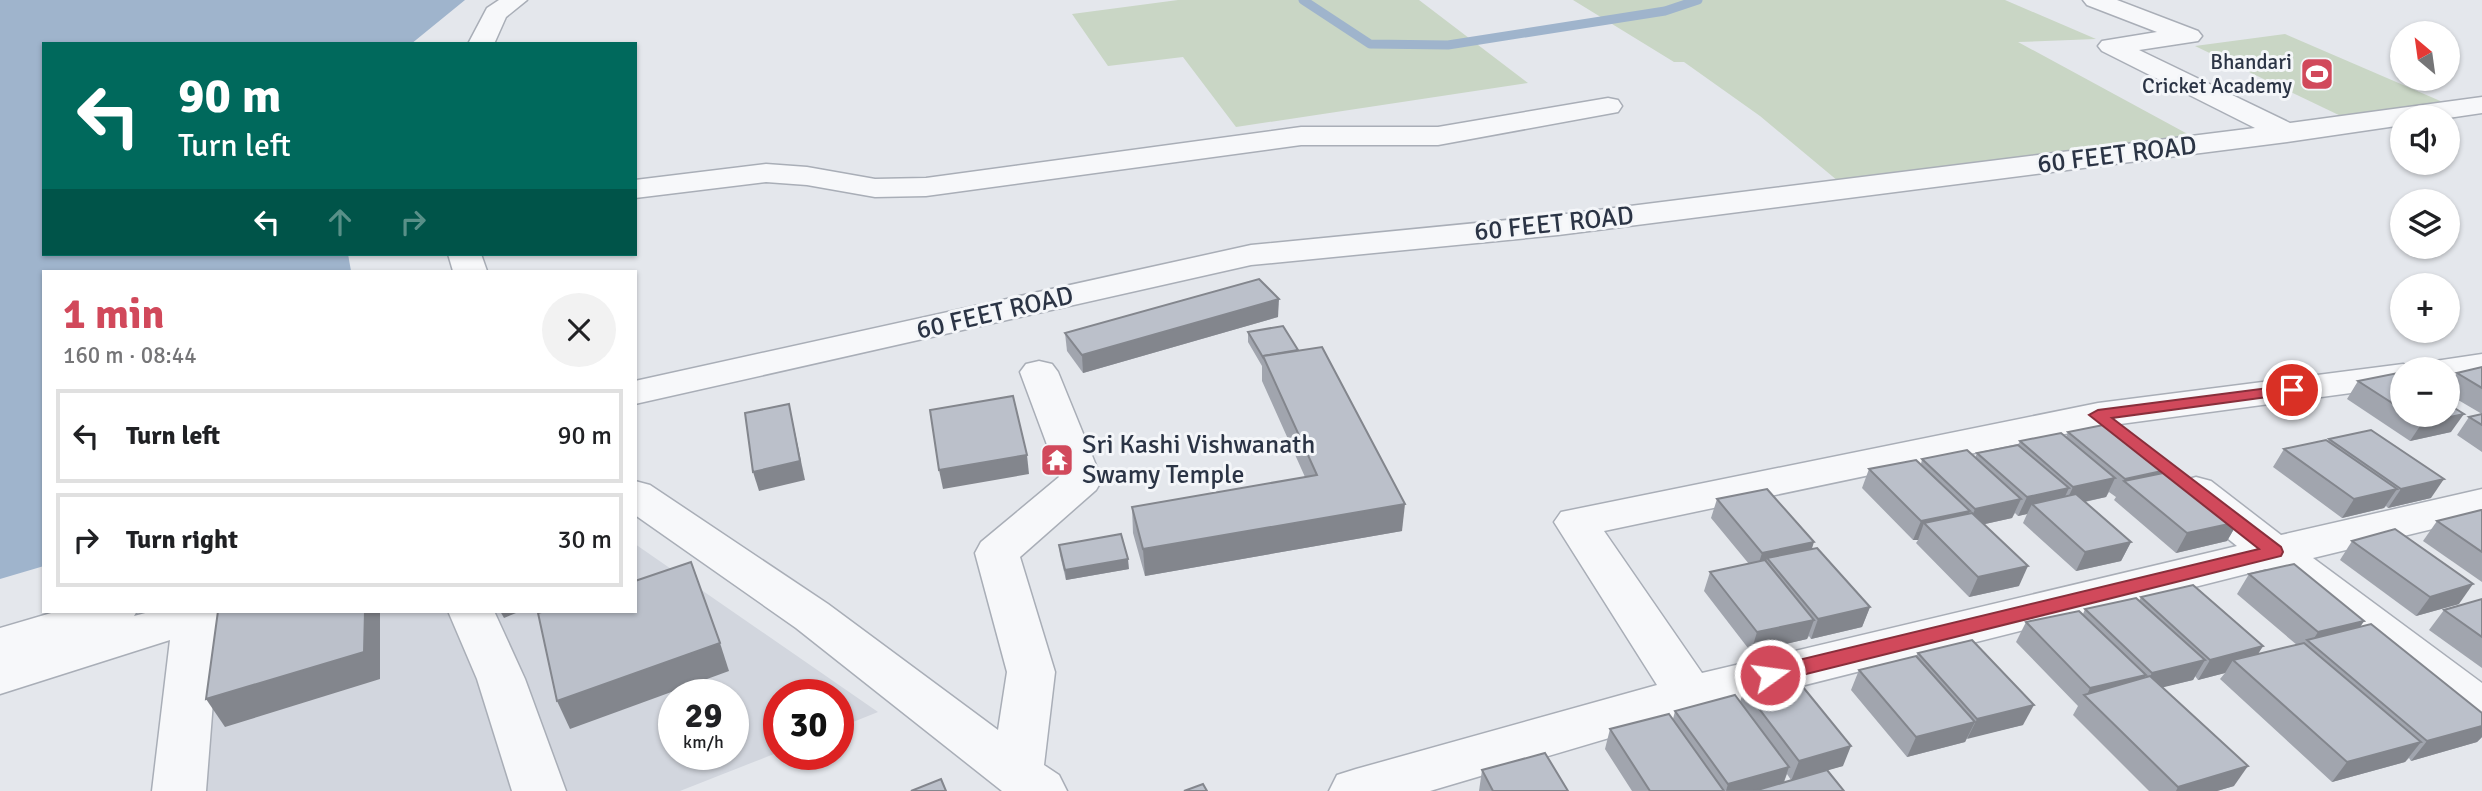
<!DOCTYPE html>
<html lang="en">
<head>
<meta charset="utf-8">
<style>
  :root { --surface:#fff; --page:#f2f2f2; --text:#202124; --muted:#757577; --line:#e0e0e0; --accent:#d1495b }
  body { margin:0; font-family:Signika,sans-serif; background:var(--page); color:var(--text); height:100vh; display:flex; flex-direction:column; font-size:26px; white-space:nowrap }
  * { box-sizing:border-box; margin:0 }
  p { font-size:23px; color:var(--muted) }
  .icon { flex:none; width:38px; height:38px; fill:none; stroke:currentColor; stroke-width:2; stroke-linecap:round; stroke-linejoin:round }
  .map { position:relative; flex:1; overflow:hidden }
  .drawer { position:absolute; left:42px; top:270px; width:595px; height:343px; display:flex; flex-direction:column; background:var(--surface); border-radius:0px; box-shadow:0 2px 5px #0004 }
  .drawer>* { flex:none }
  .banner { position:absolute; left:42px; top:42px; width:595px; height:214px; border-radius:0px; box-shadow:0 2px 5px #0004; background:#00695c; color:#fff; overflow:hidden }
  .needle { width:46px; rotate:331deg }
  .controls { position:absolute; left:2390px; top:21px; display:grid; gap:14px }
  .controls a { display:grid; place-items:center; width:70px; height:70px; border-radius:50%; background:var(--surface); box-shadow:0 2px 5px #0004; font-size:35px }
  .speed { position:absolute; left:658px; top:679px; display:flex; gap:14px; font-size:35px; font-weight:700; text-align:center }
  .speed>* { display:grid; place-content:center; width:91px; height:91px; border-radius:50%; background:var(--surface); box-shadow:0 2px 5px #0004; line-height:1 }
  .speed small { font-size:18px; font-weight:400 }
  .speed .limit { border:10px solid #d22; background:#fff; color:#111 }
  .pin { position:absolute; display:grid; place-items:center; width:60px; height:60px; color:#fff; margin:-30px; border:4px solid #fff; border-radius:50%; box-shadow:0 2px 7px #0007 }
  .me { position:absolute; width:77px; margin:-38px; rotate:76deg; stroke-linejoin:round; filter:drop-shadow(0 0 5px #0008) }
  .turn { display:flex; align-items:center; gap:24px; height:147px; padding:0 21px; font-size:32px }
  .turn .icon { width:91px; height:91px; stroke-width:2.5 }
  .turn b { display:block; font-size:49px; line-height:60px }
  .lanes { display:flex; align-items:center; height:66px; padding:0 21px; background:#0003; justify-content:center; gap:35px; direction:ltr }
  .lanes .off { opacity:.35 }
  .round { display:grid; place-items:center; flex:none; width:74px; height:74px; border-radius:37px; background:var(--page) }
  .overview { display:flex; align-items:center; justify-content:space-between; height:119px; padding:0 21px }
  h1 { font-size:42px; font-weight:800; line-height:52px; color:var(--accent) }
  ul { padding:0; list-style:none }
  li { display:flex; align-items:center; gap:21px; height:94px; margin:0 14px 10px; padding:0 7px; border:4px solid var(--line); border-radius:0px }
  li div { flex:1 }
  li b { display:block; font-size:26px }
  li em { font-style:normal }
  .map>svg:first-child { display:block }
  .built { fill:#d2d6de; fill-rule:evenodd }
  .green { fill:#c9d6c5 }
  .water { fill:#9fb4cc }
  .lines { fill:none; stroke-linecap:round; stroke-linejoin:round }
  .stream { stroke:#9fb4cc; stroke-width:9 }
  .minor-casing { stroke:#a9aeb7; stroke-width:3 }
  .minor { fill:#f7f8fa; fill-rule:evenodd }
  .wall { fill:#a1a5ae; fill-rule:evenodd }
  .shaded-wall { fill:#83868d }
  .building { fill:#bbc0ca; stroke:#83868d; stroke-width:2 }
  .route { fill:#d1495b; stroke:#882f3b; stroke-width:2 }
  .labels { text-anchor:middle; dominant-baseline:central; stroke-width:6; stroke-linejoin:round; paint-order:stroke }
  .far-poi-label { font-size:21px; fill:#2b3445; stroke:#f4f6f9; text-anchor:end }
  .street-label { font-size:26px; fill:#2b3445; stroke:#f4f6f9 }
  .poi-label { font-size:26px; fill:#2b3445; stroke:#f4f6f9; text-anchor:start }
</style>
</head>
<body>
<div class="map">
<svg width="2482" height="791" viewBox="0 0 2482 791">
  <rect width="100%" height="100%" fill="#e4e7ec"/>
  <path class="built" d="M635,544l243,168 -40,16v-33h-59v57l-99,39h-484l26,-161 54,-19h359zM674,695h59v59h-59z"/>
  <g class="green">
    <path d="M1178,0h241l109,83 -292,44 -53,-70 -75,9 -36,-52z"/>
    <path d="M1573,0h432l91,39 -78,3 177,96 -357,43 -78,-65 -76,-54h-10z"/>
    <path d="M2285,34l160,69 -100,15 -150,-72z"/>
  </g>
  <path class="water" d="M0,0h465l-54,44h-367v210h304l3,17h-307v295l-44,13z"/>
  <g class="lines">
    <path class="stream" d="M1303,0l67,44 78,1 217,-34 33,-11"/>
    <defs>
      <g id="minor">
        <path d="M499,0h28l-21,17 -12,27h-26l19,-36z"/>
        <path d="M2083,0h34l81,31 4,5 -4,5 -59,9 151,73 192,-26v16l-34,5 -45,-1v8l-116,17 -729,93 -307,30 -616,139v-23l616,-136 307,-30 697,-87 -153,-77 -4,-5 4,-5 55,-9 -70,-27z"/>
        <path d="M1608,98l10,2 4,6 -4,6 -180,33h-137l-375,51 -51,1 -68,-12 -41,-3 -131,16v-18l131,-16 41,3 68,12 51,-1 375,-51h137z"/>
        <path d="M448,254h33l6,17h-34z"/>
        <path d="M2482,354v22l-34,4v-11h-19l6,-8z"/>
        <path d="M1039,361l13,3 6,8 44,108 -6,10 -76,67 35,115 -11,93 15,10 8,16h-65l-206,-163 -161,-113v-34l15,4 178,119 170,126 9,-58 -32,-119 6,-11 78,-65 -39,-105 6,-8z"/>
        <path d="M2403,364l15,5h-15v17l-305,41 -494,104 98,142 535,-127 -56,-45 -6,-10 6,-10 15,-4 15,4 70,54 201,-46v28l-169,41 169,125v47l-18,-6 -198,-155 -576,145 -260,77h-101l8,-16 19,-6 301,-84 -103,-163 7,-10 537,-109z"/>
        <path d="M58,611h79l-3,5 19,-5h79l-7,12 -6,2 -13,166h-54l18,-151 -170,54v-66z"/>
        <path d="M448,611h46l31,68 41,112h-54l-35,-112z"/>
      </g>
    </defs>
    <use href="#minor" class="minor-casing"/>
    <use href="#minor" class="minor"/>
  </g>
  <g class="wall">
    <path d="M1278,317l-195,56 -16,-22 -2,-18z"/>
    <path d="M1248,332l154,199 -257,45 -12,-43 -1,-26 173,-30 -43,-96v-15l-14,-24z"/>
    <path d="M2482,367v85l-25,-17 12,-18 13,-3 -34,-20v-8l9,-13z"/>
    <path d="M2403,376v39h45l3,17 -41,9 -63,-42 11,-18z"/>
    <path d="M2068,432l102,39 68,51 -11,19 -51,12 -62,-53 2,-3 -7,-5 -3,5 -21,5 46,40 -10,19 -45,10 -53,-48 4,-9 -9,2 -3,-3 -3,5 -27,6 34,62 -50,11 -53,-54 2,-3h-5l-51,-52 7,-19 52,-5 1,-5 53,-1 2,-5 41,-8 2,-4 46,-4z"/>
    <path d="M2329,439l102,59 -43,10 -2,-2 -2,2 -42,10 -69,-51 11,-18 44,-8z"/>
    <path d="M1717,499l95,50 58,58 -8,20 -51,12 -2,-3 -2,3 -56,13 -47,-61 6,-19 39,-8 -38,-46z"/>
    <path d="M2482,510v72l-59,-41 14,-20z"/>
    <path d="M2352,541l107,63 -43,12 -76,-56z"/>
    <path d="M1059,545l70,24 -63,11 -6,-25z"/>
    <path d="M2249,574l115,47 -4,6 122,86v24l-5,5 -66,19 -2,-3 -4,4 -73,20 -112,-103 5,-6 -27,7 -3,-4 -2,4 -31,7 72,99 -17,5h-68l-76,-76 5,-9 -62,-64 10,-20 57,-8 2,-5 54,-8 2,-4 122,49 -5,8 39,-9 -60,-51z"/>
    <path d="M2482,599v69l-53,-38 15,-20z"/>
    <path d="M1918,653l105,72 -56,13 -2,4 -58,15 -56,-67 8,-20 57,-14z"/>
    <path d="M1744,689l99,77 -16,4 17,21h-212l-27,-42 5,-20 63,-10 2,-8 65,-9zM1787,774l4,6 -7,2z"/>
    <path d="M1482,770l86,21h-89z"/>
  </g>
  <g class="shaded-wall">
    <path d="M1279,299l-1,18 -195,56 -1,-18z"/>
    <path d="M789,404l16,76 -46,11 -6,-19z"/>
    <path d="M2464,414l-13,18 -41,9 12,-18z"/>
    <path d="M1027,455l2,19 -86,15 -4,-19z"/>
    <path d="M2171,469l-10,18 -37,-6 -9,17 10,-19z"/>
    <path d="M2115,478l-9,19 -42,9 9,-19z"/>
    <path d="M2444,479l-13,19 -43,10 13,-19z"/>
    <path d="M2069,488l-9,19 -28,-3 -5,10 -9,2 9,-19z"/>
    <path d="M2397,489l-13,19 -42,10 12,-19z"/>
    <path d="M2021,499l-9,19 -45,10 8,-19z"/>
    <path d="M1405,504l-3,27 -257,45 -2,-27z"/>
    <path d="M1970,511l-8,19 -38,-7 -6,17h-5l8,-19z"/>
    <path d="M2238,522l-11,19 -51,12 11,-20z"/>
    <path d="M1814,542l-6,19 -41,-3 -3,13 -8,1 6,-19z"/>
    <path d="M2131,542l-10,19 -45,10 9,-19z"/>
    <path d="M1128,559l1,10 -63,11 -1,-10z"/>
    <path d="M2028,566l-9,20 -50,11 9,-20z"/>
    <path d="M2473,584l-14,20 -43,12 14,-19z"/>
    <path d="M1870,607l-8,20 -51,12 7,-20z"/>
    <path d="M365,611h15v68l-155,48 -19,-28z"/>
    <path d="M500,611h21l-17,7z"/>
    <path d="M1814,620l-7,19 -56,13 6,-20z"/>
    <path d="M2364,621l-13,19 -40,3 7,-11z"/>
    <path d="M720,643l9,28 -159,58 -13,-28z"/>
    <path d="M2263,646l-13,20 -17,-6 -8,13 -27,7 12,-20z"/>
    <path d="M2205,660l-12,20 -53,13 12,-20z"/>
    <path d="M2146,675l-12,20 -48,2 4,-9z"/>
    <path d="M2034,705l-11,20 -56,14 10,-20z"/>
    <path d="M1975,722l-10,20 -58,15 9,-20z"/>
    <path d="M2482,726v11l-5,5 -66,19 16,-20z"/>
    <path d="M2421,742l-16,20 -73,20 15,-20z"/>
    <path d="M1851,746l-8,20 -52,15 8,-20z"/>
    <path d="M2248,766l-14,20 -17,5h-41l2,-4z"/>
    <path d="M1789,767l-7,20 -15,4h-41l2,-7z"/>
  </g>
  <g class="building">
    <path d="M1259,279l20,20 -197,56 -17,-22z"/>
    <path d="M1283,326l15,24 -35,6 1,3 -16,-27z"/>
    <path d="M1322,347l83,157 -262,45 -11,-42 185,-32 -54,-119z"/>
    <path d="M2482,367v21l-25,-15z"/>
    <path d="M2398,373l5,3v34l-45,-29z"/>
    <path d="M1013,396l14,59 -88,15 -9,-60z"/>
    <path d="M789,404l11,57 -47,11 -8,-59z"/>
    <path d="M2448,404l16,10 -42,9 -12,-8h38z"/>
    <path d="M2482,414v11l-13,-8z"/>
    <path d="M2113,423l58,46 -46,10 -57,-47z"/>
    <path d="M2371,430l73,49 -43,10 -72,-50z"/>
    <path d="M2061,433l54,45 -42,9 -53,-46z"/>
    <path d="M2326,440l71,49 -43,10 -70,-50z"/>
    <path d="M2018,445l51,43 -42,9 -50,-44z"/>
    <path d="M1967,450l54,49 -46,10 -53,-50z"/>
    <path d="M1916,460l54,51 -49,10 -52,-52z"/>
    <path d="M2173,471l65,51 -51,11 -63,-52z"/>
    <path d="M1767,489l47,53 -52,11 -45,-54z"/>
    <path d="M2076,494l55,48 -46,10 -53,-48z"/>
    <path d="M2481,510h1v42l-45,-31z"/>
    <path d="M1972,513l56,53 -50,11 -54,-54z"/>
    <path d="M2395,529l78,55 -43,13 -78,-56z"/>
    <path d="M1121,534l7,25 -63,11 -6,-25z"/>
    <path d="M1817,548l53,59 -52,12 -51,-61z"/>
    <path d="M1765,560l49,60 -57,12 -47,-60z"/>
    <path d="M691,562l29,81 -163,58 -19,-88 7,-2h90v-30z"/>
    <path d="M2294,564l70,57 -46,11 -69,-58z"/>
    <path d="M2193,585l70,61 -53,14 -69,-63z"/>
    <path d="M2136,598l69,62 -53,13 -67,-64z"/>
    <path d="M2482,599v38l-38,-27z"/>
    <path d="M218,611h147l-1,41 -158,47z"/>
    <path d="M2079,611l67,64 -56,13 -64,-66z"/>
    <path d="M2371,624l111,89v13l-55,15 -120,-101z"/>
    <path d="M1972,640l62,65 -57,14 -59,-66z"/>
    <path d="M2304,643l117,99 -74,20 -114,-102z"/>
    <path d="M1916,656l59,66 -59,15 -57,-67z"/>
    <path d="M1794,676l57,70 -52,15 -55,-72z"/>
    <path d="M2150,676l98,90 -70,21 -94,-92z"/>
    <path d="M1735,695l54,72 -61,17 -53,-73z"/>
    <path d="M1669,714l55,77h-74l-40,-62z"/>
    <path d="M1545,753l23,38h-75l-11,-21z"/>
    <path d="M1827,770l17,21h-90z"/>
    <path d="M941,779l5,12h-35z"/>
    <path d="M1203,784l4,7h-23z"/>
  </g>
  <path class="route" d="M2292,385l5,1 3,4 -3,3 -185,25 169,129 2,5 -2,4 -511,127 -7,-2 -3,-6 3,-5 7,-3 489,-118 -170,-134 9,-5z"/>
  <defs>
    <symbol id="stadium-square" viewBox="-11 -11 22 22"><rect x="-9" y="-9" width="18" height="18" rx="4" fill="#d1495b" stroke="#f4f6f9"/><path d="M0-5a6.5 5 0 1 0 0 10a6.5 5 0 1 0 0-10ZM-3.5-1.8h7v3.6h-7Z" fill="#fff"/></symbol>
    <symbol id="temple-square" viewBox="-11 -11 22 22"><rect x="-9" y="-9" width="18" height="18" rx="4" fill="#d1495b" stroke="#f4f6f9"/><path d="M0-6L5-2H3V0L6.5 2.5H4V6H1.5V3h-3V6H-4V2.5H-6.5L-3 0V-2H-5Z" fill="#fff"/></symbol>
  </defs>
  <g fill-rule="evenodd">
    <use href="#stadium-square" x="2298" y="55" width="38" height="38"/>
    <use href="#temple-square" x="1038" y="441" width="38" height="38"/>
  </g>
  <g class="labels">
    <g class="far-poi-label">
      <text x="2292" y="62">Bhandari<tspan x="2292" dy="24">Cricket Academy</tspan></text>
    </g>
    <g class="street-label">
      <text transform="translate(2117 155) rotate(-7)">60 FEET ROAD</text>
      <text transform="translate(1554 224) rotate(-6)">60 FEET ROAD</text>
      <text transform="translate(995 313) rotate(-13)">60 FEET ROAD</text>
    </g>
    <g class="poi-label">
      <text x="1082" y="445">Sri Kashi Vishwanath<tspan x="1082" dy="30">Swamy Temple</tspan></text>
    </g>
  </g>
</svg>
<div class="controls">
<a><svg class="needle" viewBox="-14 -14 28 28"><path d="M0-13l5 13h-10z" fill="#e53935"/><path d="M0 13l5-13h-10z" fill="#757577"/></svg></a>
<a><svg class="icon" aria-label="sound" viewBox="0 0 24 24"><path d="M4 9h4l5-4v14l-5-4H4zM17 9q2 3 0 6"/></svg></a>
<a><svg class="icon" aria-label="layers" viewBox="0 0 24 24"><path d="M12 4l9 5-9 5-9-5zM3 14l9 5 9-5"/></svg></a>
<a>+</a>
<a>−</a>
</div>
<div class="speed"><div>29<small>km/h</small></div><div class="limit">30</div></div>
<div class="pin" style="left:2292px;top:390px;background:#d93025"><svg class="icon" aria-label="arrive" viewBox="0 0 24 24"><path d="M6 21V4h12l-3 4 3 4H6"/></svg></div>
<svg class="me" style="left:1770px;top:675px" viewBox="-20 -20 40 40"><circle r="17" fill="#d1495b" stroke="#fff" stroke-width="3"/><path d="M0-11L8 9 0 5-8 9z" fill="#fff"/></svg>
<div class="banner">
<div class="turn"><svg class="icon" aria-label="left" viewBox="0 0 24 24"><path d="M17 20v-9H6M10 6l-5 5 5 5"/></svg><div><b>90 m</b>Turn left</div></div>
<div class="lanes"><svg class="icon" aria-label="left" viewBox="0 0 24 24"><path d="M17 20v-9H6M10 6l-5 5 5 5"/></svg><svg class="icon off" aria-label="ahead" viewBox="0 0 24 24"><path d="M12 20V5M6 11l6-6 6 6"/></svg><svg class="icon off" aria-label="right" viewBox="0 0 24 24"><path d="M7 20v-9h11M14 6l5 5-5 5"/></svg></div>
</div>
<section class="drawer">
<div class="overview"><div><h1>1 min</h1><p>160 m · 08:44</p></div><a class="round"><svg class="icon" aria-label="close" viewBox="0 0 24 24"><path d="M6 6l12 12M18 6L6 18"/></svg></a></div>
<ul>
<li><svg class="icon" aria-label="left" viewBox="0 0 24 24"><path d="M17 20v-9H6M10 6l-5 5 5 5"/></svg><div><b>Turn left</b></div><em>90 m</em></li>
<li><svg class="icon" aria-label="right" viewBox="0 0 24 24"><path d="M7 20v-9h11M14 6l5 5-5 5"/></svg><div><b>Turn right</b></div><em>30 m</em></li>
</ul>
</section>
</div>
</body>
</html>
